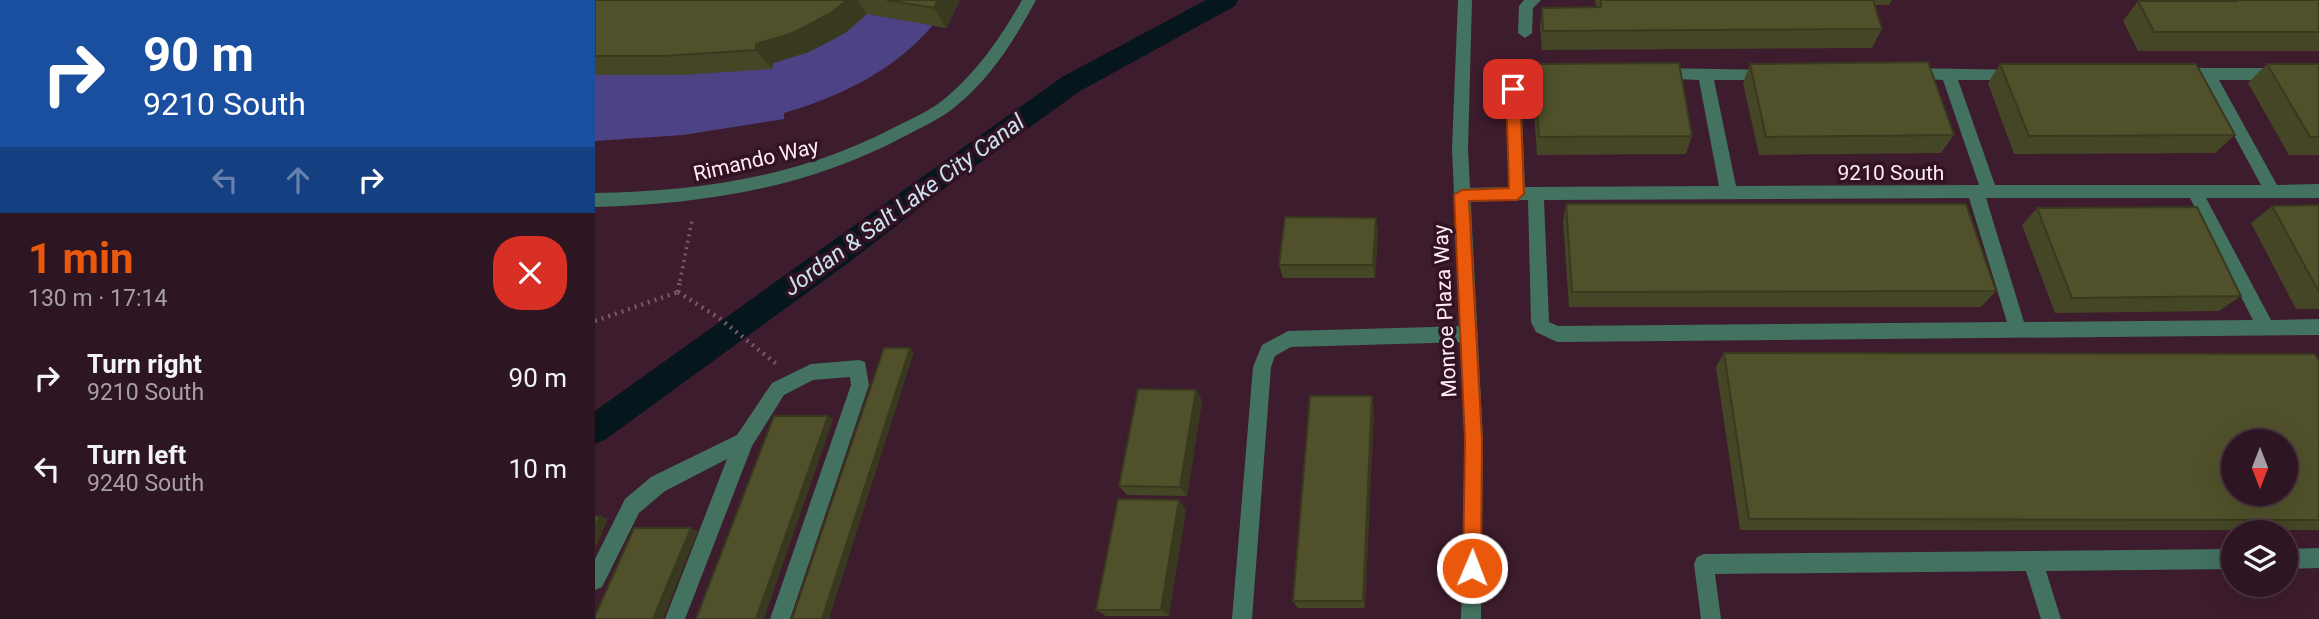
<!DOCTYPE html>
<html lang="en">
<head>
<meta charset="utf-8">
<style>
  :root { --surface:#2e1522; --page:#361e2a; --text:#f1f3f6; --muted:#a79fa5; --line:#493440; --accent:#ea580c }
  body { margin:0; font-family:Roboto,sans-serif; background:var(--page); color:var(--text); height:100vh; display:flex; flex-direction:column; font-size:26px; white-space:nowrap }
  * { box-sizing:border-box; margin:0 }
  p { font-size:23px; color:var(--muted) }
  .icon { flex:none; width:38px; height:38px; fill:none; stroke:currentColor; stroke-width:2; stroke-linecap:round; stroke-linejoin:round }
  .map { position:relative; flex:1; overflow:hidden }
  .drawer { display:flex; flex-direction:column; background:var(--surface); width:595px }
  .drawer>* { flex:none }
  .banner { background:#1a4fa0; color:#fff; overflow:hidden }
  .needle { width:46px; rotate:180deg }
  .controls { position:absolute; left:1626px; top:429px; display:grid; gap:14px }
  .controls a { display:grid; place-items:center; width:77px; height:77px; border-radius:50%; background:var(--surface); box-shadow:0 7px 28px #0002,0 0 0 2px var(--line); font-size:35px }
  .pin { position:absolute; display:grid; place-items:center; width:60px; height:60px; color:#fff; margin:-30px; border-radius:14px; box-shadow:0 4px 10px #0006 }
  .me { position:absolute; width:77px; margin:-38px; rotate:1deg; stroke-linejoin:round; filter:drop-shadow(0 0 5px #0008) }
  .turn { display:flex; align-items:center; gap:24px; height:147px; padding:0 28px; font-size:32px }
  .turn .icon { width:91px; height:91px; stroke-width:2.5 }
  .turn b { display:block; font-size:49px; line-height:60px }
  .lanes { display:flex; align-items:center; height:66px; padding:0 28px; background:#0003; justify-content:center; gap:35px; direction:ltr }
  .lanes .off { opacity:.35 }
  .round { display:grid; place-items:center; flex:none; width:74px; height:74px; border-radius:28px; background:var(--page) }
  .overview { display:flex; align-items:center; justify-content:space-between; height:119px; padding:0 28px }
  h1 { font-size:42px; font-weight:700; line-height:52px; color:var(--accent) }
  ul { padding:0; list-style:none }
  li { display:flex; align-items:center; gap:21px; height:91px; padding:0 28px }
  li div { flex:1 }
  li b { display:block; font-size:26px }
  li em { font-style:normal }
  main { display:flex; flex:1; min-height:0 }
  .map>svg:first-child { display:block }
  .green { fill:#4d4283 }
  .lines { fill:none; stroke-linecap:round; stroke-linejoin:round }
  .canal { fill:#06161d; fill-rule:evenodd }
  .path-far1 { stroke:#775a69; stroke-width:3.5; stroke-dasharray:2 4.5; stroke-linecap:butt }
  .path { stroke:#775a69; stroke-width:4.5; stroke-dasharray:2 5; stroke-linecap:butt }
  .service { fill:#437261; fill-rule:evenodd }
  .minor { fill:#437261; fill-rule:evenodd }
  .wall { fill:#454625 }
  .shaded-wall { fill:#38391e }
  .building { fill:#50512b; stroke:#38391e; stroke-width:2; fill-rule:evenodd }
  .route { fill:#ea580c; stroke:#983908; stroke-width:2 }
  .labels { text-anchor:middle; dominant-baseline:central; stroke-width:7; stroke-linejoin:round; paint-order:stroke }
  .street-label { font-size:21px; fill:#feebf4; stroke:#321323 }
  .water-label { font-size:23px; font-style:italic; fill:#c8e2ee; stroke:#321323 }
</style>
</head>
<body>
<main>
<section class="drawer">
<div class="banner">
<div class="turn"><svg class="icon" aria-label="right" viewBox="0 0 24 24"><path d="M7 20v-9h11M14 6l5 5-5 5"/></svg><div><b>90 m</b>9210 South</div></div>
<div class="lanes"><svg class="icon off" aria-label="left" viewBox="0 0 24 24"><path d="M17 20v-9H6M10 6l-5 5 5 5"/></svg><svg class="icon off" aria-label="ahead" viewBox="0 0 24 24"><path d="M12 20V5M6 11l6-6 6 6"/></svg><svg class="icon" aria-label="right" viewBox="0 0 24 24"><path d="M7 20v-9h11M14 6l5 5-5 5"/></svg></div>
</div>
<div class="overview"><div><h1>1 min</h1><p>130 m · 17:14</p></div><a class="round" style="background:#d93025;color:#fff"><svg class="icon" aria-label="close" viewBox="0 0 24 24"><path d="M6 6l12 12M18 6L6 18"/></svg></a></div>
<ul>
<li><svg class="icon" aria-label="right" viewBox="0 0 24 24"><path d="M7 20v-9h11M14 6l5 5-5 5"/></svg><div><b>Turn right</b><p>9210 South</p></div><em>90 m</em></li>
<li><svg class="icon" aria-label="left" viewBox="0 0 24 24"><path d="M17 20v-9H6M10 6l-5 5 5 5"/></svg><div><b>Turn left</b><p>9240 South</p></div><em>10 m</em></li>
</ul>
</section>
<div class="map">
<svg width="1724" height="619" viewBox="0 0 1724 619">
  <rect width="100%" height="100%" fill="#3d1c2d"/>
  <path class="green" d="M0,0h365l-14,28 -13,-3c-38,45 -93,72 -149,88v6l-101,16 -88,6z"/>
  <g class="lines">
    <path class="canal" d="M611,0h32l-3,6 -155,85 -135,97 -97,75 -242,176 -11,5v-33l467,-334z"/>
    <path class="path-far1" d="M85,281l12,-61"/>
    <g class="path">
      <path d="M83,292l41,26 60,48"/>
      <path d="M83,292l2,-13"/>
      <path d="M0,321l83,-29"/>
    </g>
    <g class="service">
      <path d="M929,0h17l-8,8 -1,25 -7,5 -7,-5 1,-27z"/>
      <path d="M961,68l7,6 -2,4 -29,3 -11,9 4,97 194,-1 -20,-106 -46,-2 -2,-4 7,-6 117,2 2,4 -7,6h-56l22,106 243,-1 -36,-105 -38,-2 -2,-4 7,-6 113,2 2,4 -7,6h-60l37,105h266l-57,-105h-25l-7,-6 7,-6h140v12h-100l58,105 42,-1v14h-113l65,122 48,-1v16l-762,7 -21,-10 -5,-10 -3,-122 -66,2 -6,-2 -2,-5 2,-5 6,-2 47,-1 -4,-98c12,-20 30,-21 51,-21zM1374,198l38,124 -449,4 -9,-4 -5,-122zM1391,198h204l63,122 -229,2z"/>
      <path d="M874,326l6,2 3,6 -3,6 -6,2 -178,5 -16,9 -4,11 -19,252h-20l21,-252 9,-22 26,-14z"/>
      <path d="M264,360l6,2 4,23 -79,234h-20l81,-234 -1,-8 -37,3 -29,15 -32,51 -67,173h-20l62,-160 -62,32 -26,22 -37,74 -7,3v-31l30,-60 26,-22 86,-42 35,-52 39,-19z"/>
      <path d="M1724,548v20l-34,1v-20z"/>
      <path d="M1638,549v20l-187,2 15,48h-20l-15,-48 -311,3 6,45h-20l-7,-55 3,-7 7,-3z"/>
    </g>
    <g class="minor">
      <path d="M427,0h14c-21,39 -45,78 -80,106 -15,13 -34,21 -51,30 -97,52 -201,68 -310,71v-14c104,-2 204,-16 298,-65 18,-9 39,-18 55,-32 31,-27 54,-60 74,-96z"/>
      <path d="M863,0h14l-4,149 15,291 -2,179h-20l4,-179 -13,-291z"/>
    </g>
  </g>
  <g class="wall">
    <path d="M0,0h365l-14,28 -79,-14 -22,19 -36,19 -36,11 -1,6 -90,6h-87z"/>
    <path d="M1000,0h297l-3,5h-15l8,24 -10,19 -330,2 -2,-23 2,-19 54,-1z"/>
    <path d="M1613,0h111v51h-181l-15,-30 15,-20h71z"/>
    <path d="M939,64l158,72 -6,18 -149,1 -5,-72z"/>
    <path d="M1155,64l204,71 -13,18 -182,2 -16,-72z"/>
    <path d="M1405,64l235,71 -20,18 -201,1 -26,-71z"/>
    <path d="M1672,64h52v91h-30l-41,-72z"/>
    <path d="M971,204l430,87 -15,16h-412l-6,-86z"/>
    <path d="M1724,205v104h-23l-45,-86 21,-17z"/>
    <path d="M1442,208l204,88 -22,15 -164,2 -33,-88z"/>
    <path d="M781,218l2,14 -3,46h-92l-4,-13z"/>
    <path d="M1129,353l595,8v169h-579l-24,-163z"/>
    <path d="M601,390l6,11 -15,95 -60,-1 -8,-9z"/>
    <path d="M779,407l-9,201h-67l-5,-7z"/>
    <path d="M591,509l-17,107h-63l-10,-6z"/>
  </g>
  <g class="shaded-wall">
    <path d="M252,0h11l9,14 -22,19 -36,19 -36,11 -1,6 -16,-19v-6z"/>
    <path d="M343,0h22l-14,28 -12,-20z"/>
    <path d="M781,218l2,14 -3,46 -2,-13z"/>
    <path d="M315,348l4,4 -85,267h-7z"/>
    <path d="M601,390l6,11 -15,95 -7,-9z"/>
    <path d="M777,396l2,11 -9,201 -2,-7z"/>
    <path d="M233,416l5,4 -69,199h-8z"/>
    <path d="M584,500l7,9 -17,107 -8,-6z"/>
    <path d="M5,516l8,3 -13,30v-21z"/>
    <path d="M96,528l7,3 -35,88h-10z"/>
  </g>
  <g class="building">
    <path d="M0,0h252l-16,13 -38,20 -37,11v6l-93,6h-68z"/>
    <path d="M291,0h52l-4,8z"/>
    <path d="M1006,0h272l9,29 -339,2 -1,-23 59,-1z"/>
    <path d="M1642,0h82v32h-165l-16,-31h99z"/>
    <path d="M1333,62l26,73 -188,2 -16,-73z"/>
    <path d="M1084,63l13,73 -153,1 -5,-73z"/>
    <path d="M1405,64h196l39,71 -206,1z"/>
    <path d="M1672,64h52v73h-9z"/>
    <path d="M971,204h400l30,87 -424,1z"/>
    <path d="M1724,205v87l-47,-86z"/>
    <path d="M1602,207l44,89 -169,2 -35,-90z"/>
    <path d="M690,217l91,1 -3,47h-94z"/>
    <path d="M289,348h26l-88,271h-30z"/>
    <path d="M1129,353l591,1 4,7v159l-570,-1zM1638,441h52v53h-52z"/>
    <path d="M543,389l58,1 -16,97 -61,-1z"/>
    <path d="M715,396h62l-9,205h-70z"/>
    <path d="M179,416h54l-72,203h-60z"/>
    <path d="M523,499l61,1 -18,110h-65z"/>
    <path d="M0,516h5l-5,12z"/>
    <path d="M39,528h57l-38,91h-58v-3z"/>
  </g>
  <path class="route" d="M918,84l7,5 4,105 -7,6 -48,1 13,239 -1,128 -3,6 -6,3 -7,-3 -2,-6 2,-128 -11,-245 8,-5 47,-2 -3,-99z"/>
  <g class="labels">
    <g class="street-label">
      <text transform="translate(161 160) rotate(-13)">Rimando Way</text>
      <text x="1296" y="173">9210 South</text>
      <text transform="translate(850 311) rotate(-93)">Monroe Plaza Way</text>
    </g>
    <g class="water-label">
      <text transform="translate(309 205) rotate(-36)">Jordan &amp; Salt Lake City Canal</text>
    </g>
  </g>
</svg>
<div class="controls">
<a><svg class="needle" viewBox="-14 -14 28 28"><path d="M0-13l5 13h-10z" fill="#e53935"/><path d="M0 13l5-13h-10z" fill="#a79fa5"/></svg></a>
<a><svg class="icon" aria-label="layers" viewBox="0 0 24 24"><path d="M12 4l9 5-9 5-9-5zM3 14l9 5 9-5"/></svg></a>
</div>
<div class="pin" style="left:918px;top:89px;background:#d93025"><svg class="icon" aria-label="arrive" viewBox="0 0 24 24"><path d="M6 21V4h12l-3 4 3 4H6"/></svg></div>
<svg class="me" style="left:877px;top:568px" viewBox="-20 -20 40 40"><circle r="17" fill="#ea580c" stroke="#fff" stroke-width="3"/><path d="M0-11L8 9 0 5-8 9z" fill="#fff"/></svg>
</div>
</main>
</body>
</html>
